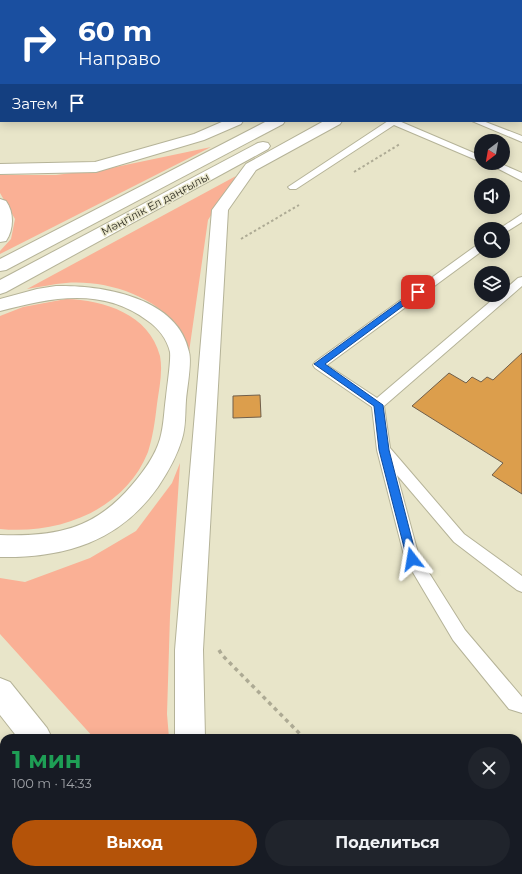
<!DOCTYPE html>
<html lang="ru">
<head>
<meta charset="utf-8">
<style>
  :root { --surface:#171b24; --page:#20242c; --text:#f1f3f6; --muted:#9ea1a6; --accent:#b45309 }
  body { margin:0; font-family:Montserrat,sans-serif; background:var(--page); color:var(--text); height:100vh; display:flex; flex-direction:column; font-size:15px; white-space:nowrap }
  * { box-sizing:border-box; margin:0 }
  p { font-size:13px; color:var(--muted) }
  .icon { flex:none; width:22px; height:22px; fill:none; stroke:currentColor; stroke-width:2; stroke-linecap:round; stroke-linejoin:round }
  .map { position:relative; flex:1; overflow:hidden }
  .details { position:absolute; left:0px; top:734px; width:522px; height:140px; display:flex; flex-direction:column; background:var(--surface); border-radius:12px 12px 0 0; box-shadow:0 2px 10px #0003 }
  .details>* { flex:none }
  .hud { position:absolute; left:0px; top:0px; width:522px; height:122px; box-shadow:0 2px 10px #0003; background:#1a4fa0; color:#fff; overflow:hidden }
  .needle { width:26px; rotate:211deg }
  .controls { position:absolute; left:474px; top:134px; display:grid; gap:8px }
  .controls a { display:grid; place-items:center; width:36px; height:36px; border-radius:50%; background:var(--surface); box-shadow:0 2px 10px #0003; font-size:20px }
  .pin { position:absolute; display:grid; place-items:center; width:34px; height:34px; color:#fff; margin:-17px; border-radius:8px; box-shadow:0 2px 6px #0006 }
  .me { position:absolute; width:44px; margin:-22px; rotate:346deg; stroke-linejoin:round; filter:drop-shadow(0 0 3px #0008) }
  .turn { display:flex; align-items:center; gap:14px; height:84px; padding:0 12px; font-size:18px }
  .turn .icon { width:52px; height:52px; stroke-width:2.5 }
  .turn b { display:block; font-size:28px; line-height:34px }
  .then { display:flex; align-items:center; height:38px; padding:0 12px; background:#0003; gap:8px; font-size:15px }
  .round { display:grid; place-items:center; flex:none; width:42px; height:42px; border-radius:21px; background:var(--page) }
  .summary { display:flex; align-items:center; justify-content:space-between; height:68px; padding:0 12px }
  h1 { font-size:24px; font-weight:700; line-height:30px; color:#1e9e55 }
  .primary-button { display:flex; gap:8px; margin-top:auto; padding:8px 12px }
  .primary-button a { flex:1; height:46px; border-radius:24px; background:var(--accent); color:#fff; font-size:16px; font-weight:700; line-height:46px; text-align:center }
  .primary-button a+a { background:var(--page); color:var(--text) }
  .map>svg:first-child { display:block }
  .green { fill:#fab095 }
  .building { fill:#dc9e4c; stroke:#705f4b }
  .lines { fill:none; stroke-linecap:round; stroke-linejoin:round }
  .service-casing { stroke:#b5b398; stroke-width:2 }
  .secondary-casing { stroke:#b5b398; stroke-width:2 }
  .path-far1 { stroke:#adaa94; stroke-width:2; stroke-dasharray:2.5 2.5; stroke-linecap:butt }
  .path { stroke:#adaa94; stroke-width:3.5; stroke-dasharray:4 4; stroke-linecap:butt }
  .service { fill:#fff; fill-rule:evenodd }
  .secondary { fill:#fff; fill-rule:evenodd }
  .route { fill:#1a73e8; stroke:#114b97 }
  .labels { text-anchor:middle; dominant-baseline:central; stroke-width:3; stroke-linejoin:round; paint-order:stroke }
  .far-street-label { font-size:11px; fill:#313025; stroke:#e8e5c9 }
</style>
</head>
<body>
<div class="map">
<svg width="522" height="874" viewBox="0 0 522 874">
  <rect width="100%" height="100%" fill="#e8e5c9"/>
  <g class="green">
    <path d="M211,147l-211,107v-3l11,-12 4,-20 -15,-26v-18h56l55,-7z"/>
    <path d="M236,176l-28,44 -19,132c-3,-7 -6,-18 -11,-25 -25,-32 -72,-47 -112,-44 -13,1 -26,4 -39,6z"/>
    <path d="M66,299c38,1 83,15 94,57 3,16 -1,33 -3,48 -2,17 -4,32 -9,48 -23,58 -89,83 -148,77v-213l23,-9z"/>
    <path d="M180,463l-10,153 -3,98 2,24h-75l-94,-104v-56l25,4 65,-24 46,-27 36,-48z"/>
  </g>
  <g class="building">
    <path d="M522,353v141l-30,-19 11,-12 -91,-57 37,-33 17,10 6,-6 9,5 6,-5 6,3z"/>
    <path d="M260,395l1,22 -28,1v-22z"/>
  </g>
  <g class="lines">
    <defs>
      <g id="service">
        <path d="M62,0h9l-9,1z"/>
        <rect x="0" y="42" width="1" height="5"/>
        <rect x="521" y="59" width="1" height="6"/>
        <rect x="521" y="85" width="1" height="4"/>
        <rect x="521" y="110" width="1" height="5"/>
        <path d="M388,121h11l82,35v6l-87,-37 -98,64h-6l-2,-2z"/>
        <path d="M472,121h11l39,15v6z"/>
        <path d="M487,163h12l23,10v8z"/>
        <path d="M522,214v8l-19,12v-5h-4z"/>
        <path d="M481,244l1,7 -155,114 50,33 121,-103h5v-4l15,-13 4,-1v9l-138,120 6,42 74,86 58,42v16l-5,-2 -63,-48 -57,-67 22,82 46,73 57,67v16l-13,-4 -56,-69 -48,-81 -28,-109 -5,-43 -57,-39 -2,-3 2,-3 162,-117z"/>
      </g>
      <g id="secondary">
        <path d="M502,0h13l-14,1z"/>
        <path d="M224,121h19l-2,3 -37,16 -108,32 -96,2v-10l95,-2 99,-28z"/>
        <path d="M267,121h18l-2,3 -277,146 -6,1v-12z"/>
        <path d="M324,121h18l-2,3 -84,46 -28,40 -25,440 2,88h-30v-88l37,-440 34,-46z"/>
        <path d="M263,142l5,1 2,3 -2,3 -262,143 -6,2v-14l258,-137z"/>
        <path d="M0,199l6,2c8,11 8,28 0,40l-6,1z"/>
        <path d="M56,286c46,-1 122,11 133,66 3,10 -2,36 -3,48 -1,13 0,26 -4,39 -5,17 -14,33 -24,48 -39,55 -93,71 -158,70v-22c56,2 95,-6 132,-50 12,-14 23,-29 28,-46 4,-14 4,-28 6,-42 1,-11 5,-35 4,-45 -3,-13 -12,-24 -22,-31 -46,-35 -98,-23 -148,-10v-12l37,-10z"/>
        <path d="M0,678l10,4 37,46 5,10h-34l-18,-23z"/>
        <path d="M128,870h34l1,4h-34z"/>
        <path d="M202,870h32l1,4h-32z"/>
      </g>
    </defs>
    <use href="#service" class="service-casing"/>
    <use href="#secondary" class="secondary-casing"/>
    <g class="path-far1">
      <path d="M354,172l46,-28"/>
      <path d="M241,239l58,-34"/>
    </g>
    <g class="path">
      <path d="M219,650l3,5 82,83"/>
      <path d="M435,870l4,4"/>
    </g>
    <use href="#service" class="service"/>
    <use href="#secondary" class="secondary"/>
  </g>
  <path class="route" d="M416,290h5l1,2 -97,72 58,41 6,45 28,109 -1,3 -4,1 -4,-1 -1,-3 -28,-109 -5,-44 -60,-42z"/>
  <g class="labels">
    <g class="far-street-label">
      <text transform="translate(155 204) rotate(-28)">Мәңгілік Ел даңғылы</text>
    </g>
  </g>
</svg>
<div class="controls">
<a><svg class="needle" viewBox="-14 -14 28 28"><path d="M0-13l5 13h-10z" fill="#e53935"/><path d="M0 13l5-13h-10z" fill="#9ea1a6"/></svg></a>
<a><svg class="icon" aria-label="sound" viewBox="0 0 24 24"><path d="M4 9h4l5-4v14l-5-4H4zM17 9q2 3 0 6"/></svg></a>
<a><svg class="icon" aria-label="search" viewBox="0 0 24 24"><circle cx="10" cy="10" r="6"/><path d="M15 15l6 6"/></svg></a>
<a><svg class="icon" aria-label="layers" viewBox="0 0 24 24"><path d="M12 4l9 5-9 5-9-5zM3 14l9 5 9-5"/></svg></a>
</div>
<div class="pin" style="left:418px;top:292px;background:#d93025"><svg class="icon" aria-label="arrive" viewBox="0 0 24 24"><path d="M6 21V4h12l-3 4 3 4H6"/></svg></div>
<svg class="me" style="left:412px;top:559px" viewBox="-20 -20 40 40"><path d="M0-17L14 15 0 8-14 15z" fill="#1a73e8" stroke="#fff" stroke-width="4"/></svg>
<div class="hud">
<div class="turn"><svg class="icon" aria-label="right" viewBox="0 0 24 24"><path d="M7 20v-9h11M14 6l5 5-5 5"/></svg><div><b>60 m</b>Направо</div></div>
<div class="then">Затем<svg class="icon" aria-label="arrive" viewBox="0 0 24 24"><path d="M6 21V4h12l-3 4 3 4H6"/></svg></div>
</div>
<section class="details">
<div class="summary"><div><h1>1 мин</h1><p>100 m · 14:33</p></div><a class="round"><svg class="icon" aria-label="close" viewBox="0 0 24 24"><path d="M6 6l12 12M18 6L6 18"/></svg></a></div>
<div class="primary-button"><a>Выход</a><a>Поделиться</a></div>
</section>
</div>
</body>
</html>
